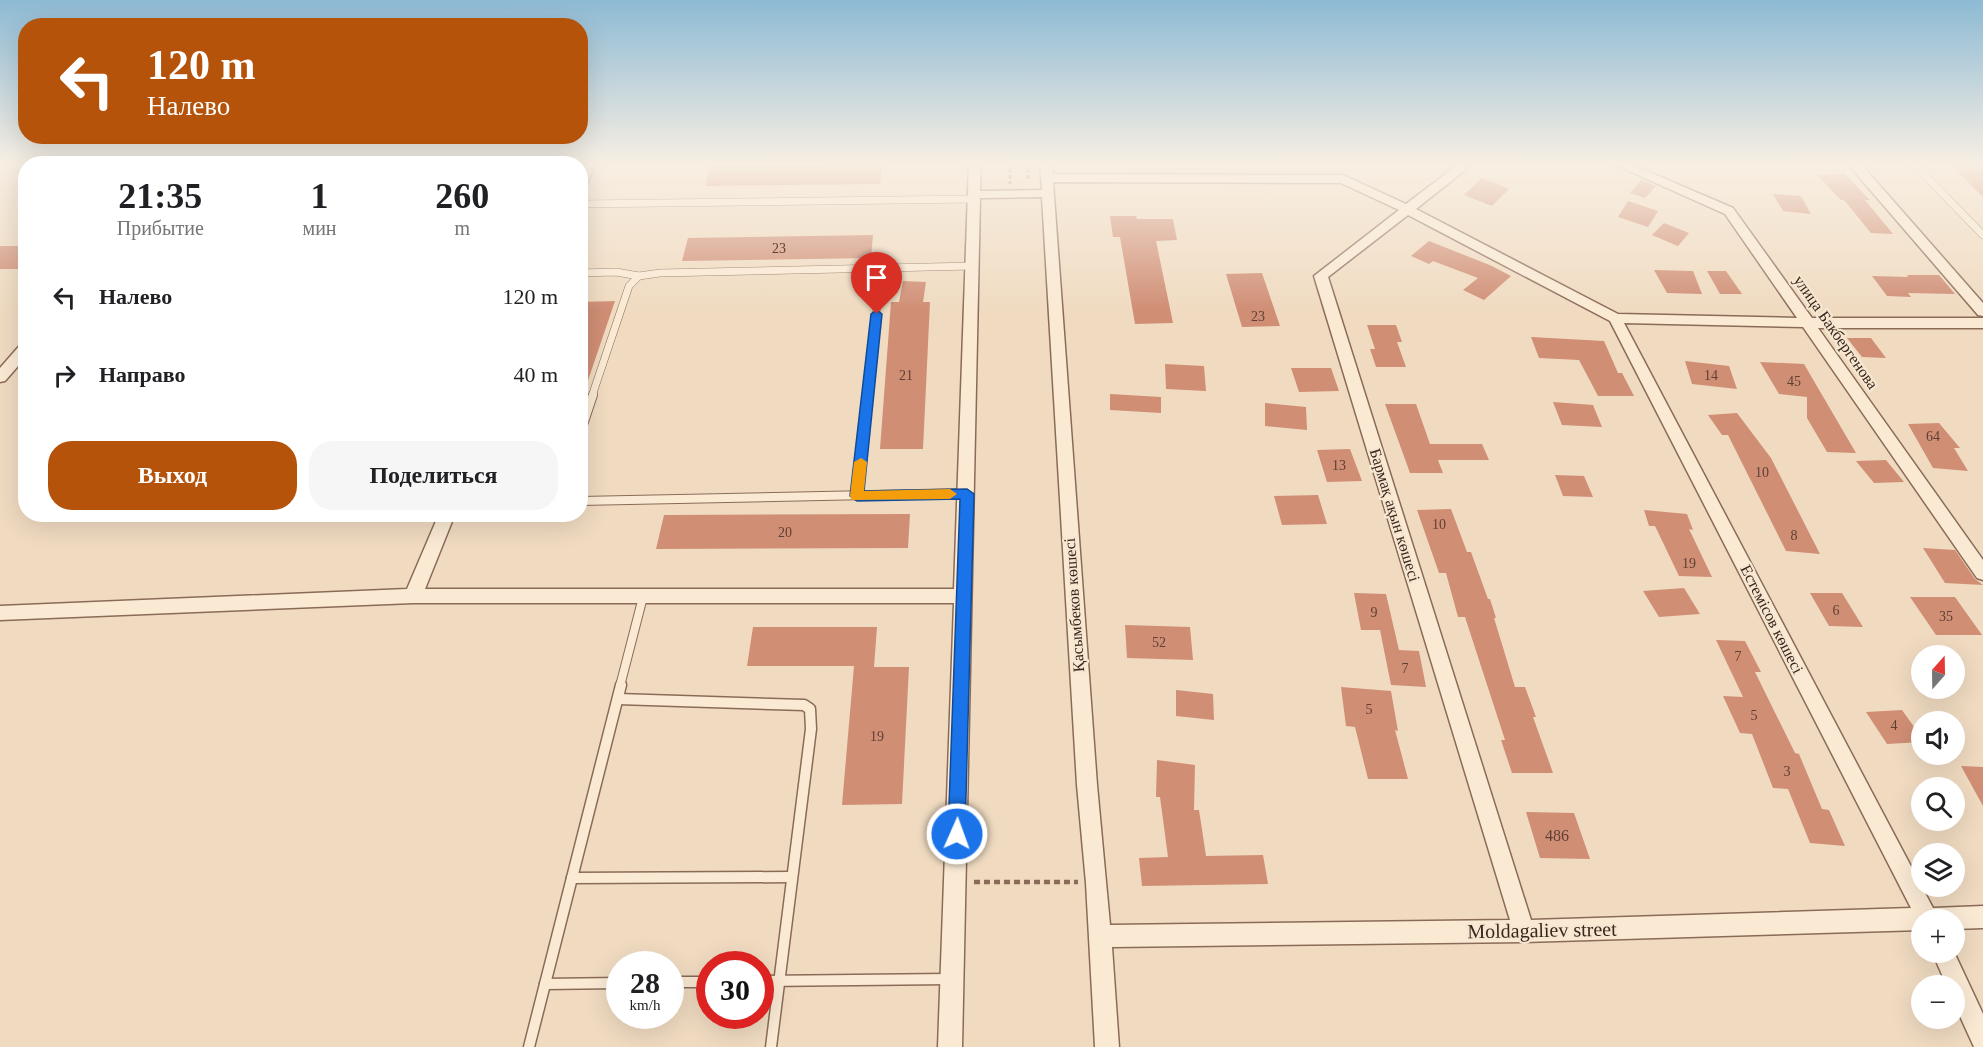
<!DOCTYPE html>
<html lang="ru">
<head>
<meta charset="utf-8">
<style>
  :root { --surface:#fff; --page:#f6f6f6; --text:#202124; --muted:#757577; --accent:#b45309 }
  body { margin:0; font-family:"Times New Roman",serif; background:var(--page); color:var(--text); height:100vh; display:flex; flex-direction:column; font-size:22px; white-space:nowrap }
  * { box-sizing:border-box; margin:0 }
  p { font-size:20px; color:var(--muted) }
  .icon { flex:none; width:33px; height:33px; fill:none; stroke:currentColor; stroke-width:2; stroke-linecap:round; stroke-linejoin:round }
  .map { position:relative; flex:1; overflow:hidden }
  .side { position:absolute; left:18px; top:156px; width:570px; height:366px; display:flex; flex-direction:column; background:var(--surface); border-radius:24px; box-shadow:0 6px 24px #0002 }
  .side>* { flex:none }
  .hud { position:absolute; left:18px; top:18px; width:570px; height:126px; border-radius:24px; box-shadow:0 6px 24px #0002; background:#b45309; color:#fff; overflow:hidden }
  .needle { width:39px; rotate:20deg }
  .controls { position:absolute; left:1911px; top:645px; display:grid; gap:12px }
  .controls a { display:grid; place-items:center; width:54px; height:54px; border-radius:50%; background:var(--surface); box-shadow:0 6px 24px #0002; font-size:30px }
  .speed { position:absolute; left:606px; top:951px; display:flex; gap:12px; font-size:30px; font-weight:700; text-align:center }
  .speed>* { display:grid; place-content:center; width:78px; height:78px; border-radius:50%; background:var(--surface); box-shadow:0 6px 24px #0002; line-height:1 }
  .speed small { font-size:15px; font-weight:400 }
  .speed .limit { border:9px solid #d22; background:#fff; color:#111 }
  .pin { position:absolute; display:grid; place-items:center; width:51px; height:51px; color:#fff; margin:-62px -26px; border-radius:50% 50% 50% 0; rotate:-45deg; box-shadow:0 0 6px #0007 }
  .pin .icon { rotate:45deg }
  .me { position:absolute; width:66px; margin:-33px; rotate:2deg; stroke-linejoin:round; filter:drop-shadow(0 0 4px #0008) }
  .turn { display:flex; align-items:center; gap:21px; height:126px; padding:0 30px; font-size:27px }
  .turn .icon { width:78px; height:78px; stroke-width:2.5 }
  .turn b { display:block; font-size:42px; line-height:51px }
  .eta { display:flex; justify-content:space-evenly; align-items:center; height:102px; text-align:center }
  .eta b { font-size:36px; font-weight:600; line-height:42px }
  .cta { display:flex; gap:12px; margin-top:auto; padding:12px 30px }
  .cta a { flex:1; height:69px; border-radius:24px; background:var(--accent); color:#fff; font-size:24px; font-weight:600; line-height:69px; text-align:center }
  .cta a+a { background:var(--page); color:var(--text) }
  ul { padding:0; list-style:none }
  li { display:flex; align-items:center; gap:18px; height:78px; padding:0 30px }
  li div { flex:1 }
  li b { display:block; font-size:22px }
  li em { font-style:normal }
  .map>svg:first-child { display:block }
  .building { fill:#d08e75 }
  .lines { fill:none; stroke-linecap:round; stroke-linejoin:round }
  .lane-far2-casing { stroke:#8a6b58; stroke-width:8 }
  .lane-far1-casing { stroke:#8a6b58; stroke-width:10 }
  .lane-casing { stroke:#8a6b58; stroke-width:13 }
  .street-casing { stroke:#8a6b58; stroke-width:3 }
  .path-far1 { stroke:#8a6b58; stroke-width:3; stroke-dasharray:4 2; stroke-linecap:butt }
  .path { stroke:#8a6b58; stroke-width:4.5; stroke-dasharray:6 4; stroke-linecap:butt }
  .lane-far2 { stroke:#faead4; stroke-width:7 }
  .lane-far1 { stroke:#faead4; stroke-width:8 }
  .lane { stroke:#faead4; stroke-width:10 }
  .street { fill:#faead4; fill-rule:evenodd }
  .route { fill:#1a73e8; stroke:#114b97; stroke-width:1.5 }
  .slow { fill:#f59e0b }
  .labels { text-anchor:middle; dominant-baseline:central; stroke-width:4.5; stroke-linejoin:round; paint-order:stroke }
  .number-label { font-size:14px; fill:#5f4033 }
  .street-label { font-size:16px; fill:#39261d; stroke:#f7e7d1 }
  .near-number-label { font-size:16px; fill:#5f4033 }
  .near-street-label { font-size:20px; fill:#39261d; stroke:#f7e7d1 }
</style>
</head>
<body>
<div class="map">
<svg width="1983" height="1047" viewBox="0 0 1983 1047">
  <rect width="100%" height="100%" fill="#f0dbc1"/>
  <g class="building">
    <path d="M1949,163h34v34z"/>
    <path d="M882,164l-2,20 -175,2 5,-20z"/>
    <path d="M1845,174l25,26h-5l28,34 -22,-1 -27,-33h-3l-24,-25z"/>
    <path d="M1482,178l27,11 -17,17 -28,-11z"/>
    <path d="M1641,180l15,6 -11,12 -15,-5z"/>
    <path d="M1773,194l28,2 10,18 -28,-3z"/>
    <path d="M1628,201l30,10 -10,16 -30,-10z"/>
    <path d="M1110,216h26l1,3h36l4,21 -21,1 17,82 -38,1 -15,-87h-7z"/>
    <path d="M1664,223l25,10 -11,13 -26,-11z"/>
    <path d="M873,235l-2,23 -189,3 6,-23z"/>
    <path d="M1429,241l63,25 19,10 -27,24 -21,-10 15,-12 -45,-17 -4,3 -18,-8z"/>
    <path d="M0,246h26v18l-5,5h-21z"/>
    <path d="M1654,270l39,1 9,23 -35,-1z"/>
    <path d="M1707,271h19l16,23h-22z"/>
    <path d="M1262,273l18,53 -38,1 -16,-53z"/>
    <path d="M1907,275h32l16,19 -47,-1 3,4 -24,-1 -15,-20 36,1z"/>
    <path d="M903,281l23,1 -3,20h7l-7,147h-43l11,-147h8z"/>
    <path d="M615,301l-32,94 -3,-1v-92z"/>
    <path d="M1367,325h29l6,17h-5l9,25h-30l-6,-18h5z"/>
    <path d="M1531,337l73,4 14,32h4l12,23h-36l-19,-36 -40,-2z"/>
    <path d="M1847,338h24l15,20 -24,-1z"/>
    <path d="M1685,361l44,5 8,23 -45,-5z"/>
    <path d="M1760,362l44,2 52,89 -29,-1 -20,-34v-21l-28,-3z"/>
    <path d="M1165,364l39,2 2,25 -40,-2z"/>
    <path d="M1291,368h40l8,23 -40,1z"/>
    <path d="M1110,394l51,3v16l-51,-3z"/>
    <path d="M1553,402l40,3 9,22 -40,-2z"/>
    <path d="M1265,403l41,4 1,23 -42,-4z"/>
    <path d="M1385,404h31l14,40h52l7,16h-51l5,13h-33z"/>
    <path d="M1737,413l34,45 49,96 -34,-3 -58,-116h-6l-14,-20z"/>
    <path d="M1939,423l21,25h-6l14,23 -35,-3 -25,-44z"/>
    <path d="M1350,449l12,32 -35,1 -10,-32z"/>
    <path d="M1886,460l18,22 -30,1 -18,-22z"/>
    <path d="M1555,475l29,1 9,21 -30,-1z"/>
    <path d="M1318,495l9,29 -45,1 -8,-29z"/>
    <path d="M1451,509l16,43h4l17,47h2l6,19h-2l21,69h10l11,30h-3l20,56h-41l-11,-33h4l-40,-123h-7l-12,-44h-7l-22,-63z"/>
    <path d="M1644,510l43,4 6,16 -4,-1 23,48 -33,-1 -24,-50h-6z"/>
    <path d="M910,514l-2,34 -252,1 8,-34z"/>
    <path d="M1923,548l32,2 20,29 8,6 -38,-2z"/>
    <path d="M1684,588l16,26 -41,3 -16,-26z"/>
    <path d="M1354,593l32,1 13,56 20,1 7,36 -35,-2 -11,-55h-19z"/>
    <path d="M1810,593h32l21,34 -34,-1z"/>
    <path d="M1910,597h45l27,38h-46z"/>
    <path d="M1125,625l65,2 3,33 -66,-2z"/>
    <path d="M753,627h124l-3,40h35l-7,137 -60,1 12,-139h-107z"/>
    <path d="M1716,640l29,1 16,31h-6l40,81 4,1 23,55 7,1 16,36 -35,-3 -22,-54 -15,-1 -21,-54 -12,-1 -17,-37 20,1z"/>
    <path d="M1341,687l50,4 7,40 -3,-1 13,49h-40l-13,-52 -9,-1z"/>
    <path d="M1176,690l37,4 1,26 -38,-4z"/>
    <path d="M1902,710l20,28v4l-35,2 -21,-32z"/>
    <path d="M1157,760l38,5 -1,45h5l7,46 57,-1 5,29 -126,2 -3,-28 29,-1 -8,-60h-4z"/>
    <path d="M1961,766l22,1v39z"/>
    <path d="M1526,812l48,1 16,46 -50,-1z"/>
  </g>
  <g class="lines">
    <defs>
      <g id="lane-far2">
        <path d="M1913,163l70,72"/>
        <path d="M580,204l394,-5"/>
        <path d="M580,273l36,-1 23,4"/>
        <path d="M592,396l37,-110 10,-10 21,-3 313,-7"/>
        <path d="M867,396l14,-128"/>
      </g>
      <g id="lane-far1">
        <path d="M580,434l13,-39"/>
        <path d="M857,496l11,-101"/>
        <path d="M580,501l386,-8"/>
        <path d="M620,686l23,-89"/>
      </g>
      <g id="lane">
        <path d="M618,699l186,6 6,4 1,20 -40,318"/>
        <path d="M572,878l219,-1"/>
        <path d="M760,981l189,-2"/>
        <path d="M670,982h40"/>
        <path d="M545,984l75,-1"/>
        <path d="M529,1047l92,-362"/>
      </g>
      <g id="street">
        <rect x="178" y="163" width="12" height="1"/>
        <path d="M583,163h12l-9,23 -6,4v-21z"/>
        <path d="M969,163h12l-1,28 62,-1 -2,-27h12l1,11 290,1 63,29 54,-41h14l-58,46 202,105 179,4 -72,-104 -114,-51h17l105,45 79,110h171v10h-165l165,232v20l-6,-2 -174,-251 -179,-4 309,585 50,-2v22l-29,1v-9h-32v10l-398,12 -412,5 7,100h-24l-9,-164 -9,-98 -35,-588 -62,1 -18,849h-24l16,-444h-541l-413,17v-14l407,-17 32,-75h16l-30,75h529zM1053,182l288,1 58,27 -85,66 196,644 -400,5 -13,-140zM1408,215l202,106 301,587 -380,12 -203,-643z"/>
        <path d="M1847,163h13l123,140v13l-5,-1z"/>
        <path d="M26,342v15l-21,24 -5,1v-14l21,-24z"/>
        <path d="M1932,952h22l29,62v33h-9l-20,-44v-17h-7z"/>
      </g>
    </defs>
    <use href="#lane-far2" class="lane-far2-casing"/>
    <use href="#lane-far1" class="lane-far1-casing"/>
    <use href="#lane" class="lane-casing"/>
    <use href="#street" class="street-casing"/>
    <g class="path-far1">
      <path d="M1010,163v21"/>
      <path d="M1028,163v18"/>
    </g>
    <path class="path" d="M974,882h104"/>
    <use href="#lane-far2" class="lane-far2"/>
    <use href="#lane-far1" class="lane-far1"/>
    <use href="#lane" class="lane"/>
    <use href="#street" class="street"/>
  </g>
  <linearGradient id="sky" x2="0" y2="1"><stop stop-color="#8dbad4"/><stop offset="0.53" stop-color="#f8efe3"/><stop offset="1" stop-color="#f8efe3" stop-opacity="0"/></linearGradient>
  <rect width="1983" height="310" fill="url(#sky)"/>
  <path class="route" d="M877,310l5,4 -18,177 103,-2 7,5 -9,340 -2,6 -6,2 -6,-2 -3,-6 12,-335 -103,2 -7,-5 21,-182z"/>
  <path class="slow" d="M861,458l6,4 -3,29 86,-2 7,5 -7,5 -98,1 -2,-4 4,-34z"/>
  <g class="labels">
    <g class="number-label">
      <text x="779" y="248">23</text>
      <text x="1258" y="316">23</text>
      <text x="906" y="375">21</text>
      <text x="1711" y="375">14</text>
      <text x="1794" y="381">45</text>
      <text x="1933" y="436">64</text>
      <text x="1339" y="465">13</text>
      <text x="1762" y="472">10</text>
      <text x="1439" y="524">10</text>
      <text x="785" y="532">20</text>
      <text x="1794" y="535">8</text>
      <text x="1689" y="563">19</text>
      <text x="1836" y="610">6</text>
      <text x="1374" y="612">9</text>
      <text x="1946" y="616">35</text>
      <text x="1159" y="642">52</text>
      <text x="1738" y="656">7</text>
      <text x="1405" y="668">7</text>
      <text x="1369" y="709">5</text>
      <text x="1754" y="715">5</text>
      <text x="1894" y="725">4</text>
      <text x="877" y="736">19</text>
      <text x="1787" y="771">3</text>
    </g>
    <g class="street-label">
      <text transform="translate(1836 332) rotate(55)">улица Бакбергенова</text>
      <text transform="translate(1395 515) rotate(73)">Бармақ ақын көшесі</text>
      <text transform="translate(1074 605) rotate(-94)">Қасымбеков көшесі</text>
      <text transform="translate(1772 619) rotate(63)">Естемісов көшесі</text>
    </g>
    <g class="near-number-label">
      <text x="1557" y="835">486</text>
    </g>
    <g class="near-street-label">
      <text transform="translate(1542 930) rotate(-1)">Moldagaliev street</text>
    </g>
  </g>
</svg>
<div class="controls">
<a><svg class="needle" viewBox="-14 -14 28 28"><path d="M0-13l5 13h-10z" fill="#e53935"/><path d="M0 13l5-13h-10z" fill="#757577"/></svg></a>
<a><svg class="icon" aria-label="sound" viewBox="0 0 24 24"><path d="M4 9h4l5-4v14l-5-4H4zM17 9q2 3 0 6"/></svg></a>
<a><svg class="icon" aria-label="search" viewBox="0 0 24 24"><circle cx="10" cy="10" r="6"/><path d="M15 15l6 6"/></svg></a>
<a><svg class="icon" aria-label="layers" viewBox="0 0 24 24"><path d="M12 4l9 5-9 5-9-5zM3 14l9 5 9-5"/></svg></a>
<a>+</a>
<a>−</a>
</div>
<div class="speed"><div>28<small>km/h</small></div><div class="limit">30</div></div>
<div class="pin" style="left:877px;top:314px;background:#d93025"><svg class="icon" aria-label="arrive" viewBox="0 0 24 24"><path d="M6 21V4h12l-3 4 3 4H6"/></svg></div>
<svg class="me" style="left:957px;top:834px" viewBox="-20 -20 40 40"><circle r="17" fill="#1a73e8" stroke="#fff" stroke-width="3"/><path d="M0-11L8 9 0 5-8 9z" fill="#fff"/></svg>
<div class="hud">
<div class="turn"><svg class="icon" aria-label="left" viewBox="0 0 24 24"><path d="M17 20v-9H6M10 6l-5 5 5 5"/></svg><div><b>120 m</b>Налево</div></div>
</div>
<section class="side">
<div class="eta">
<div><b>21:35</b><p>Прибытие</p></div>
<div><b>1</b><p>мин</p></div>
<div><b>260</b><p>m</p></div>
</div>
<ul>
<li><svg class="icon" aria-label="left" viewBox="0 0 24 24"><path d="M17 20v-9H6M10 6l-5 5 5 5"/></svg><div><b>Налево</b></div><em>120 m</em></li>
<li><svg class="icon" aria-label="right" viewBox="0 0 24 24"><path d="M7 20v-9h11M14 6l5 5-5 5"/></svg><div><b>Направо</b></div><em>40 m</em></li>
</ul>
<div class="cta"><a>Выход</a><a>Поделиться</a></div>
</section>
</div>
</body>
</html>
